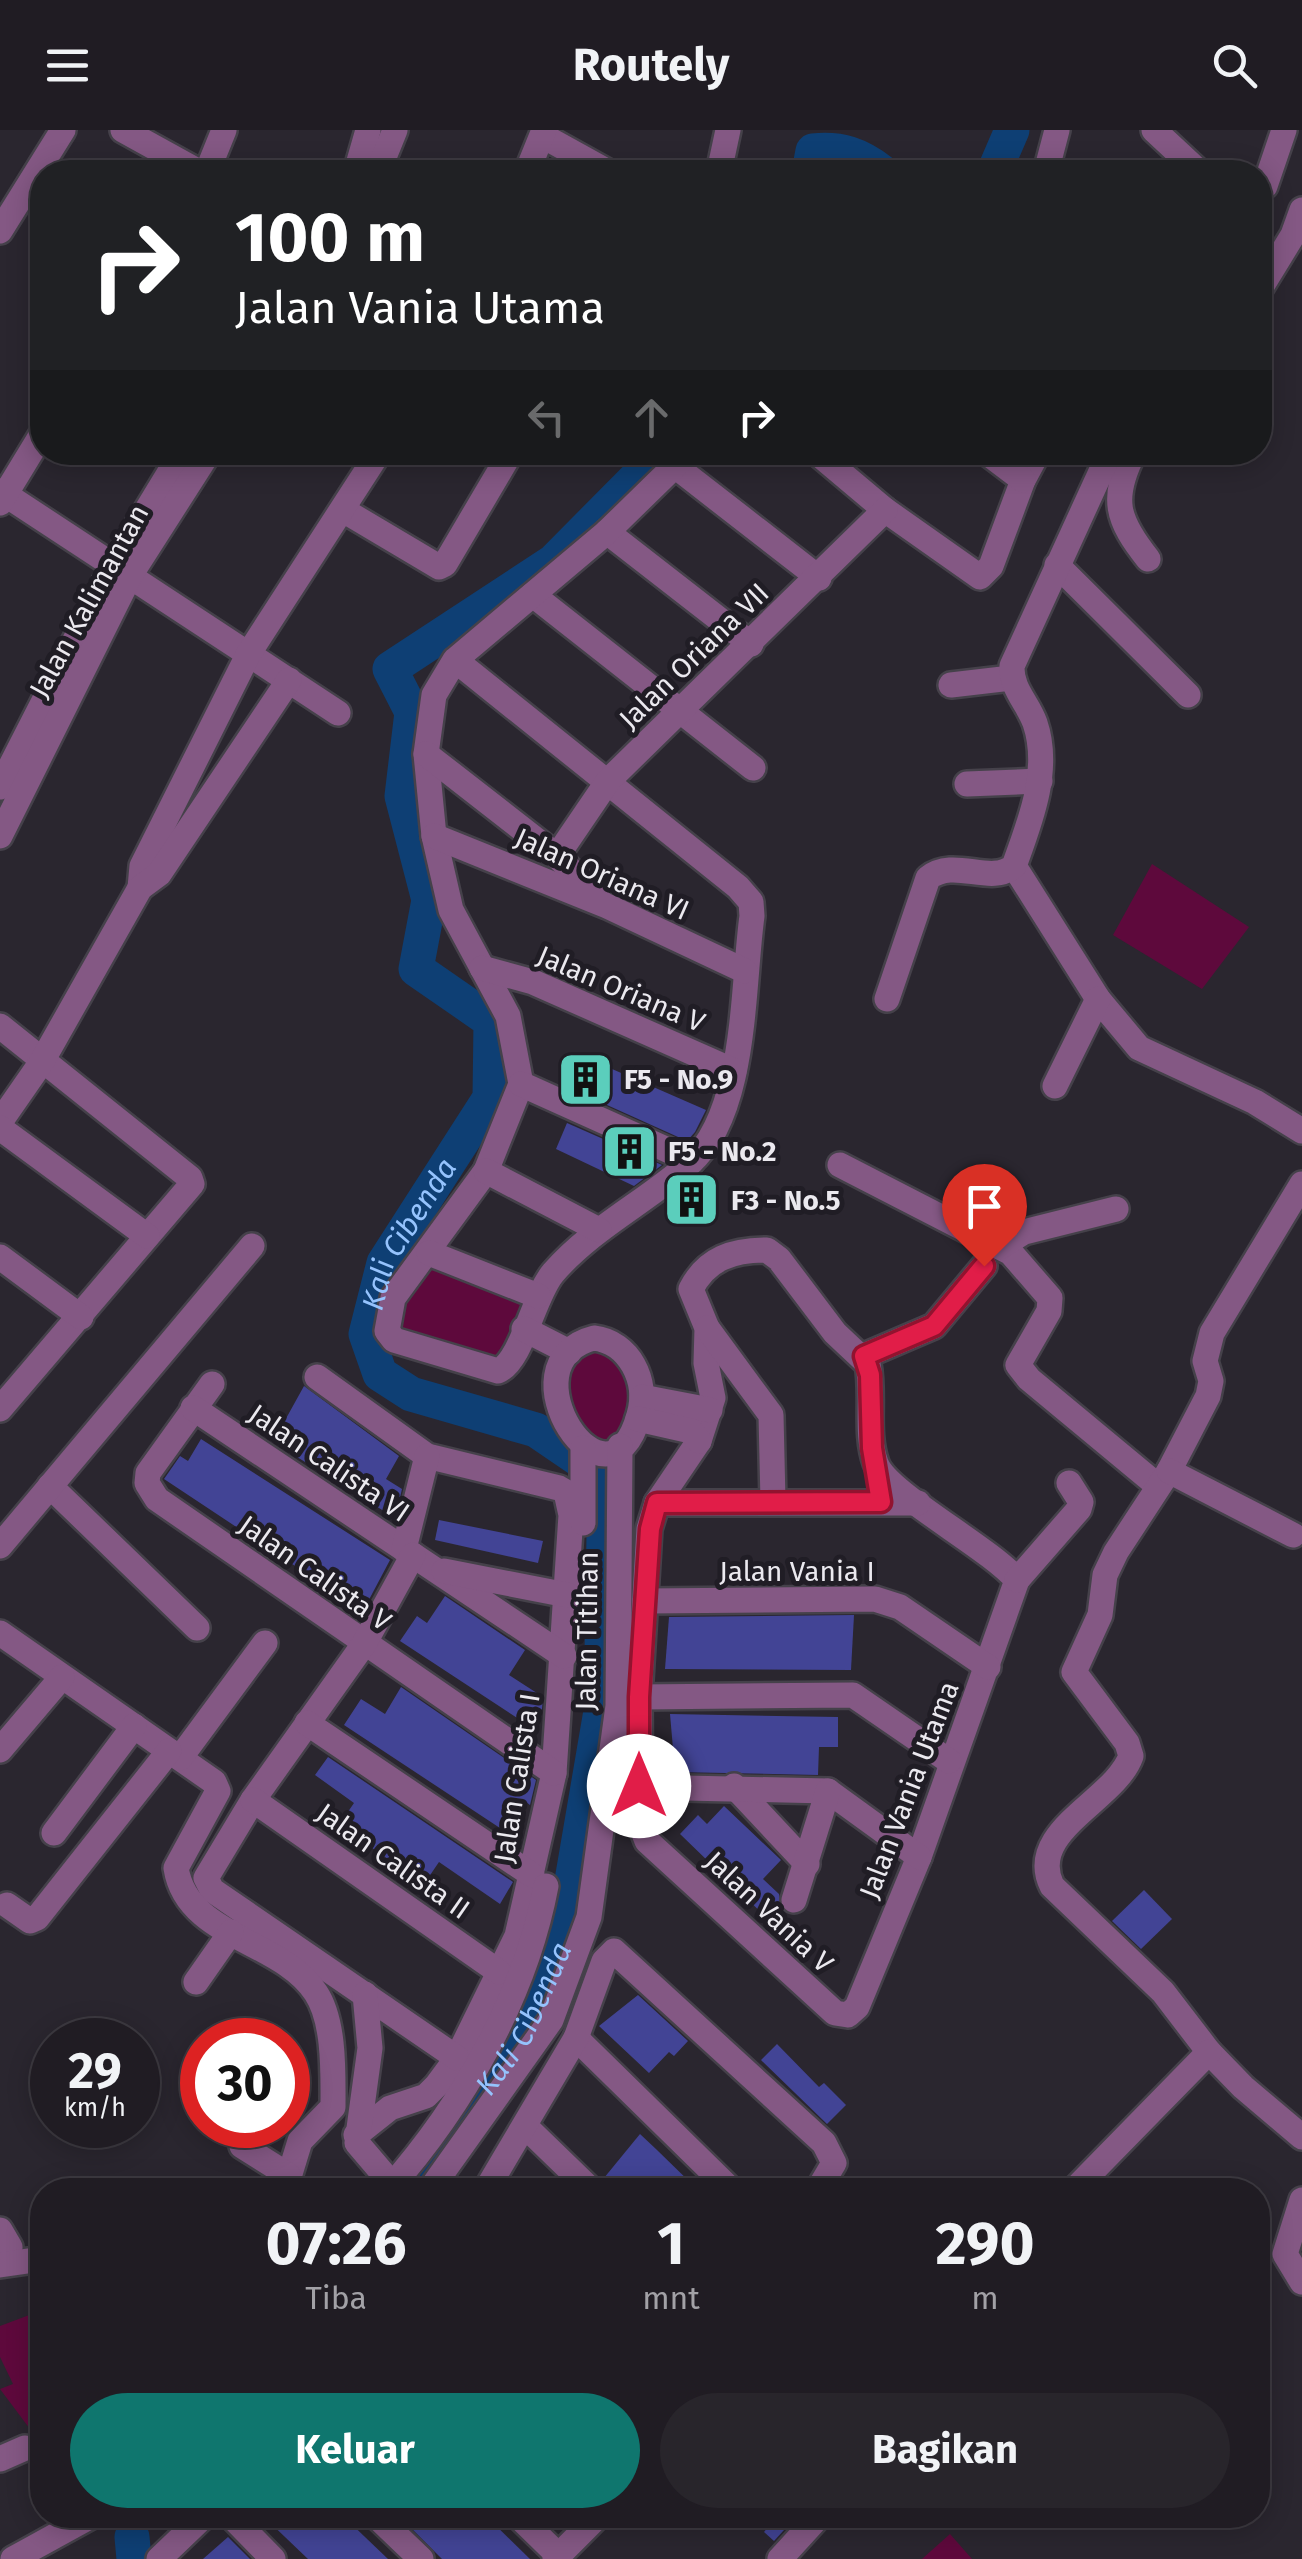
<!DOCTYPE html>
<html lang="id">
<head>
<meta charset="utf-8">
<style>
  :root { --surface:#201c23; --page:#28252b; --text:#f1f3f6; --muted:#a2a1a6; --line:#3d3a41; --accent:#0f766e }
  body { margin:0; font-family:"Fira Sans",sans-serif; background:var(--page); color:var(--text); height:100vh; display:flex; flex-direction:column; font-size:38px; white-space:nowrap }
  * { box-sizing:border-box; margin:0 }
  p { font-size:32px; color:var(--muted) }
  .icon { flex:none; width:55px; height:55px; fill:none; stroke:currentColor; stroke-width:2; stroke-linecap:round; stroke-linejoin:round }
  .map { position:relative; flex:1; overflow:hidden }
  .panel { position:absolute; left:30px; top:2048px; width:1240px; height:350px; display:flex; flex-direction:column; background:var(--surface); border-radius:40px; box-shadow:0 5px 25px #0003,0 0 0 2px var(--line) }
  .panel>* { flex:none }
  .top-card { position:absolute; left:30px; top:30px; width:1242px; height:305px; border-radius:40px; box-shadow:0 5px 25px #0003,0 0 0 2px var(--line); background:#202124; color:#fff; overflow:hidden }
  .speed { position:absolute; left:30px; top:1888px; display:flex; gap:20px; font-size:50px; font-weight:700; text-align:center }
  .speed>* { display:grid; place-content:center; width:130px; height:130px; border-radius:50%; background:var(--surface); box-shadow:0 5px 25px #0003,0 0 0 2px var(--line); line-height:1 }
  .speed small { font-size:25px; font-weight:400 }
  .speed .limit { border:15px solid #d22; background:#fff; color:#111 }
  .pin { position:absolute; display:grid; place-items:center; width:85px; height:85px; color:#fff; margin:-102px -42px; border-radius:50% 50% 50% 0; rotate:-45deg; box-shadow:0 0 10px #0007 }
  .pin .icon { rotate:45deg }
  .me { position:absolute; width:110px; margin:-55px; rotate:0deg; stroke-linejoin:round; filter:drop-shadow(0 0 8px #0008) }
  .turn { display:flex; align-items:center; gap:35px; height:210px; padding:0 40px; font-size:45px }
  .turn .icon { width:130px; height:130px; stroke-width:2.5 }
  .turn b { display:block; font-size:70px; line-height:85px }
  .lanes { display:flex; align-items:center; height:95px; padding:0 40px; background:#0003; justify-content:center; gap:50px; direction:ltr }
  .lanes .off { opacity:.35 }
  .eta { display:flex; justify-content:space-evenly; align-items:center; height:170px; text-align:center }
  .eta b { font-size:60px; font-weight:700; line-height:70px }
  .action { display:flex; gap:20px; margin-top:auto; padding:20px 40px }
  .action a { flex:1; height:115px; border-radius:60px; background:var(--accent); color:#fff; font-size:40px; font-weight:700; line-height:115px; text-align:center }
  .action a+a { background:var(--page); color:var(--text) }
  header { display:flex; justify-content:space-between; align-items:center; height:130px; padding:0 40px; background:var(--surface); font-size:45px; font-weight:700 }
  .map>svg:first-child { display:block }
  .green { fill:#5e093c }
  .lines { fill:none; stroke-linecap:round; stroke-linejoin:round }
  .river { stroke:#0e3f74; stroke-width:35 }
  .building { fill:#424495 }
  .minor-casing { stroke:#45414a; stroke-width:30 }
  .minor { stroke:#845884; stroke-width:25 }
  .route-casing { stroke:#92132f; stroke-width:25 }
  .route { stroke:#e11d48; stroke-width:18 }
  .labels { text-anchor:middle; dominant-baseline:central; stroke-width:10; stroke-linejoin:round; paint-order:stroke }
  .street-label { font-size:28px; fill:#ebe9ef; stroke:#201d25 }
  .poi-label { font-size:28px; font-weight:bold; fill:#ebe9ef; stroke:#201d25; text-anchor:start }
  .water-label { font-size:30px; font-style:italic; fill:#95c3fd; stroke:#201d25 }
</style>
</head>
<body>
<header><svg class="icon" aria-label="menu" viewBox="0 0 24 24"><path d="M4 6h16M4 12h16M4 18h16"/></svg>Routely<svg class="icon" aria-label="search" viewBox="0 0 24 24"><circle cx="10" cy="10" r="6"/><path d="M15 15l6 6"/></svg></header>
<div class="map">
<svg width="1302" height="2429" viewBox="0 0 1302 2429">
  <rect width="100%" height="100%" fill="#2a262f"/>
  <g class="green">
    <path d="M1152,734l97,63 -47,62 -89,-54z"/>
    <path d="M430,1126l104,42 -29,65 -114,-28 5,-35z"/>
    <path d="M594,1208l29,13 18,58 -46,43 -11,-5 -24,-76z"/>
    <path d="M32,2184l5,40 5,2v89l-42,-56 13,-5 -13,-27v-31z"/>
    <path d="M950,2404l22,25h-50z"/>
  </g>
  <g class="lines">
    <g class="river">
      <path d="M809,42l4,-21c28,-3 47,4 69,21"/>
      <path d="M994,42l18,-42"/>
      <path id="s1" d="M408,2060l113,-150 39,-89 41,-240 4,-234 -69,-47 -125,-36 -31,-20 -14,-40 18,-71 106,-165 1,-77 -75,-52 13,-69 -27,-104 10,-84 -22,-43 163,-107 109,-110"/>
      <path d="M132,2407l2,22"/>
    </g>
  </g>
  <g class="building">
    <path d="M580,925l126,55 -11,22 -8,9 -120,-54z"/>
    <path d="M567,993l95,42 -28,21 -78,-37z"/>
    <path d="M694,1051l21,28 -21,15 -20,-27z"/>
    <path d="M304,1256l95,70 -13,23 16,10 -7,29 -122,-76z"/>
    <path d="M201,1309l189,121 -27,51 -199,-132 16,-23 8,5z"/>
    <path d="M439,1390l104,21 -5,22 -103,-23z"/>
    <path d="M445,1466l80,54 -16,25 34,22 -1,12 -11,18 -131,-86 17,-25 10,7z"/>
    <path d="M854,1485l-3,55 -186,-1 4,-52z"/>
    <path d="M401,1557l135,93 -6,25 -4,-3 -20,30 -162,-107 17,-26 24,15z"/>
    <path d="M670,1584l168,3v30h-19l-1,28 -143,-3z"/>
    <path d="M328,1627l185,125 -13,22 -61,-42 -15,22 -85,-59 15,-22 -39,-28z"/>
    <path d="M724,1676l57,54 -18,19 16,15 3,17 -11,11 -91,-88 18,-19 9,9z"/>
    <path d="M1144,1760l28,29 -31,30 -29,-28z"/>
    <path d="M638,1865l50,46 -14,15 -5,-4 -20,21 -50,-47z"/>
    <path d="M777,1914l42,43 5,-4 22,22 -19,19 -66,-64z"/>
    <path d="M640,2004l17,16 41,40h-81l-13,-12z"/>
    <path d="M262,2385h80l46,44h-80z"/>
    <path d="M398,2385h87l45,44h-88z"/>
    <path d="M778,2385l17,3 -21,23 -10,-9z"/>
    <path d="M228,2407l22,22h-47z"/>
  </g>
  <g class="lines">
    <defs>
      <g id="minor">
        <path d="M123,0l76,42"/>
        <path d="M1154,0l45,42"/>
        <path d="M543,6l65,36"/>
        <path d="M207,42l17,-42"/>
        <path d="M356,42l12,-42"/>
        <path d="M378,42l17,-42"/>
        <path d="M527,42l17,-42"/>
        <path d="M719,42l9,-42"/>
        <path d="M1046,42l11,-42"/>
        <path d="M1260,54l5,2 19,-56"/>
        <path d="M0,101l63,-101"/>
        <path d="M1260,159l33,-54 9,-25"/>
        <path d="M816,322l69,58 95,67 11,-11 32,-86 15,-28"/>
        <path d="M986,322l37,28"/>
        <path d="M1134,322c-24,47 -17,68 14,107"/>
        <path d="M675,336l144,112"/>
        <path d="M0,361l338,222"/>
        <path d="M0,373l42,-69"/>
        <path d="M343,380l96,57 6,-3 66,-112"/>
        <path d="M607,402l144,112"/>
        <path d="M1057,435l131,130"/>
        <path d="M533,465l220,173"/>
        <path d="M455,530l283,227 13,15 1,14c-10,72 -5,196 -62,247 -44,39 -98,65 -137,110 -20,24 -31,88 -55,98l-104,-31 -7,-9 6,-33 93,-127 35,-87 -13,-68 -57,-106 -17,-74 -8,-82 8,-59 21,-35 152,-128 82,-80"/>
        <path d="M951,555l60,-7"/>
        <path d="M426,624l131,102 41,42"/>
        <path d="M967,654l73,-3"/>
        <path d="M0,657l114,-223 68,-112"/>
        <path d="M0,706l131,-262 78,-122"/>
        <path d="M434,706l173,70 138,65"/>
        <path d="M557,726l51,-75 277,-271"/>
        <path d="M1014,736l84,133 41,49 116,54 47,29"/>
        <path d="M140,758l2,-22 107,-213 130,-201"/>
        <path d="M482,838l51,14 201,89"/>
        <path d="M887,869l41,-121c27,-21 62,8 86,-12 16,-44 37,-96 21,-143 -7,-20 -24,-34 -23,-57l98,-214"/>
        <path d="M0,896l190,152 2,6 -192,225"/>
        <path d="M521,954l171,77"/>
        <path d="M1055,956l43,-87"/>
        <path d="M0,992l41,-59 99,-175 19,-14 130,-194"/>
        <path d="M0,998l147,108"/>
        <path d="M840,1035l171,88 39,45 -1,13 -31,54 11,14 129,107"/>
        <path d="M486,1041l113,59"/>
        <path d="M1302,1054l-90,149 -7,28 6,20 -3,15 -39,75 -53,81 -11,23 -5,40 -26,57 53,71 4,13c-16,45 -106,75 -79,130l111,106 46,60 34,35 59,50"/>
        <path d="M1000,1117l24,-15 92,-23"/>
        <path d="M767,1120l12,9 56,74 33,31c6,32 -3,69 8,99 10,30 113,84 141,117l-98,277 -62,150 -9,8 -13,-2 -188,-172 -7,-18 -1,-126 10,-168 8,-26 42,-62 14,-43 -7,-35 1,-35 -16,-39c16,-31 42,-39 76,-39z"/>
        <path d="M429,1123l109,43"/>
        <path d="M0,1127l81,60"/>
        <path d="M707,1198l64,87 2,86"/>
        <path d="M524,1199l45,23"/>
        <path d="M594,1208c35,4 55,43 45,77 -31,113 -140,-53 -45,-77z"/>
        <path d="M864,1226l70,-30 50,-60"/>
        <path d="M317,1247l110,79 132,32 7,4 5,23 -17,258 -37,163 -60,122 -20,27 -11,11 -36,12 -34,27"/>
        <path d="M212,1254l-64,89 -1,10 10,16 397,274"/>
        <path d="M642,1267l68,13"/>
        <path d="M193,1278l371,248"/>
        <path d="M638,1289l53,12 8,10"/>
        <path d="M1169,1341l124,64"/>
        <path d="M50,1356l147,142"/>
        <path d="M657,1373h261"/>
        <path d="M583,1393v-75"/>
        <path d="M0,1416l252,-300"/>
        <path d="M404,1419l23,-93"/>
        <path d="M413,1425l-49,89 -111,156 -47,78 6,12 245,168"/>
        <path d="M444,1441l123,24"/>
        <path d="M1017,1450l62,-71 2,-7 -12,-19"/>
        <path d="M645,1471l230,-2 25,8 88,60"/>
        <path d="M0,1503l214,149 4,9 -42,77c11,70 105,71 140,125 19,29 17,81 17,114l-33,34 -15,49"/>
        <path d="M639,1567l214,-2 96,66"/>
        <path d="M307,1593l225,152"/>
        <path d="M0,1620l62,-73"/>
        <path d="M180,1628l85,-115"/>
        <path d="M734,1656l73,78"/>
        <path d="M639,1657l189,4 91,66"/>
        <path d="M253,1670l246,172"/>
        <path d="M54,1703l80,-107"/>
        <path d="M794,1770l34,-109"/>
        <path d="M7,1775l23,16 7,-3 132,-167"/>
        <path d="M196,1852l35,-50"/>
        <path d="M365,1864l5,54 -13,95 40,47"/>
        <path d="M576,1908l155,152"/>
        <path d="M526,1997l65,63"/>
        <path d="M242,2016l46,29"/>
        <path d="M388,2060c75,-85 137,-193 158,-304"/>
        <path d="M430,2060l121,-170 38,-103 29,-211 2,-260"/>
        <path d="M486,2060l90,-152 28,-77 10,-10 210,192 10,20 -16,27"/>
        <path d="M1074,2060l135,-138"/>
        <path d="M1302,2070l-17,54 17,28"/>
        <path d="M0,2100l10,17 -10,7"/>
        <path d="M0,2135l42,-6"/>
        <path d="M0,2329l25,-11"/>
        <path d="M230,2385l43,44"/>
        <path d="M375,2385l46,44"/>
        <path d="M517,2385l42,41"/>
        <path d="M13,2429l80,-44"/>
        <path d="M159,2429l46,-44"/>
        <path d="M555,2429l44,-44"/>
        <path d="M780,2429l40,-44"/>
      </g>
    </defs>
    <use href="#minor" class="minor-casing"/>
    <use href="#minor" class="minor"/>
  </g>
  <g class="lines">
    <defs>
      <path id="route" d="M639,1656v-89l11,-168 7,-26 224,-1 -9,-54 -2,-73 -6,-19 70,-30 50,-60"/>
    </defs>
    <use href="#route" class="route-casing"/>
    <use href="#route" class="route"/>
  </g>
  <defs>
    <symbol id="building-square" viewBox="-11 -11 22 22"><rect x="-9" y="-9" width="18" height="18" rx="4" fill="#5bcebc" stroke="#201d25"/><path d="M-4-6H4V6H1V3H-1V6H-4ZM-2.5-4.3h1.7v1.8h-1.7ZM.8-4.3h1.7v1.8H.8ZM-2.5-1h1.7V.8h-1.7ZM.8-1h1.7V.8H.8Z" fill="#111"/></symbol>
  </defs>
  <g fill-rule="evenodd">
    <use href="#building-square" x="554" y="918" width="63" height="63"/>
    <use href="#building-square" x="598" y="990" width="63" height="63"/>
    <use href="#building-square" x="660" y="1038" width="63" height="63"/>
  </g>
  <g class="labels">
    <g class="street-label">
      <text transform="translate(89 471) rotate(-61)">Jalan Kalimantan</text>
      <text transform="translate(694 526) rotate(-44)">Jalan Oriana VII</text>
      <text transform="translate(602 744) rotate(24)">Jalan Oriana VI</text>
      <text transform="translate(621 859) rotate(23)">Jalan Oriana V</text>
      <text transform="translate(329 1333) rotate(34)">Jalan Calista VI</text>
      <text x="797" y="1441">Jalan Vania I</text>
      <text transform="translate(315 1443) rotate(35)">Jalan Calista V</text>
      <text transform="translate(587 1501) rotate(-89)">Jalan Titihan</text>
      <text transform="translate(517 1648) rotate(-81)">Jalan Calista I</text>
      <text transform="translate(909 1660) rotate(-69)">Jalan Vania Utama</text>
      <text transform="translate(393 1731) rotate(35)">Jalan Calista II</text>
      <text transform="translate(769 1782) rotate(43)">Jalan Vania V</text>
    </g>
    <g class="poi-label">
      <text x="624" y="949">F5 - No.9</text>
      <text x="668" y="1021">F5 - No.2</text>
      <text x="731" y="1070">F3 - No.5</text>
    </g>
    <g class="water-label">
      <text stroke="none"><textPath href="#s1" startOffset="1165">Kali Cibenda</textPath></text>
      <text stroke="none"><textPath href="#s1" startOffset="208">Kali Cibenda</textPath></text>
    </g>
  </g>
</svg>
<div class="speed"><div>29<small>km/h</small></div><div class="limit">30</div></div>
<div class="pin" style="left:984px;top:1136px;background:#d93025"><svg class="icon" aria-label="arrive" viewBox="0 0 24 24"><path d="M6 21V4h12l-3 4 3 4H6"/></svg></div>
<svg class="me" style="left:639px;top:1656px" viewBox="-20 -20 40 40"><circle r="19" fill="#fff"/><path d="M0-13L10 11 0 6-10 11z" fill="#e11d48"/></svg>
<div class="top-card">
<div class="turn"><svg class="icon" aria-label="right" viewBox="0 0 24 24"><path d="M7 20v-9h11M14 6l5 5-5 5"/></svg><div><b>100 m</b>Jalan Vania Utama</div></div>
<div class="lanes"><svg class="icon off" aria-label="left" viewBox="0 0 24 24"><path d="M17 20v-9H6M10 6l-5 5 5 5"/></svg><svg class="icon off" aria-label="ahead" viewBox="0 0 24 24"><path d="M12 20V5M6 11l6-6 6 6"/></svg><svg class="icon" aria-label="right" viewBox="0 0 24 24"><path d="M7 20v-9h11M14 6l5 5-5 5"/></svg></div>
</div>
<section class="panel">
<div class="eta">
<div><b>07:26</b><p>Tiba</p></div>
<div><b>1</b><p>mnt</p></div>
<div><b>290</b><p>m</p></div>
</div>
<div class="action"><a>Keluar</a><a>Bagikan</a></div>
</section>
</div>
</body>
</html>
